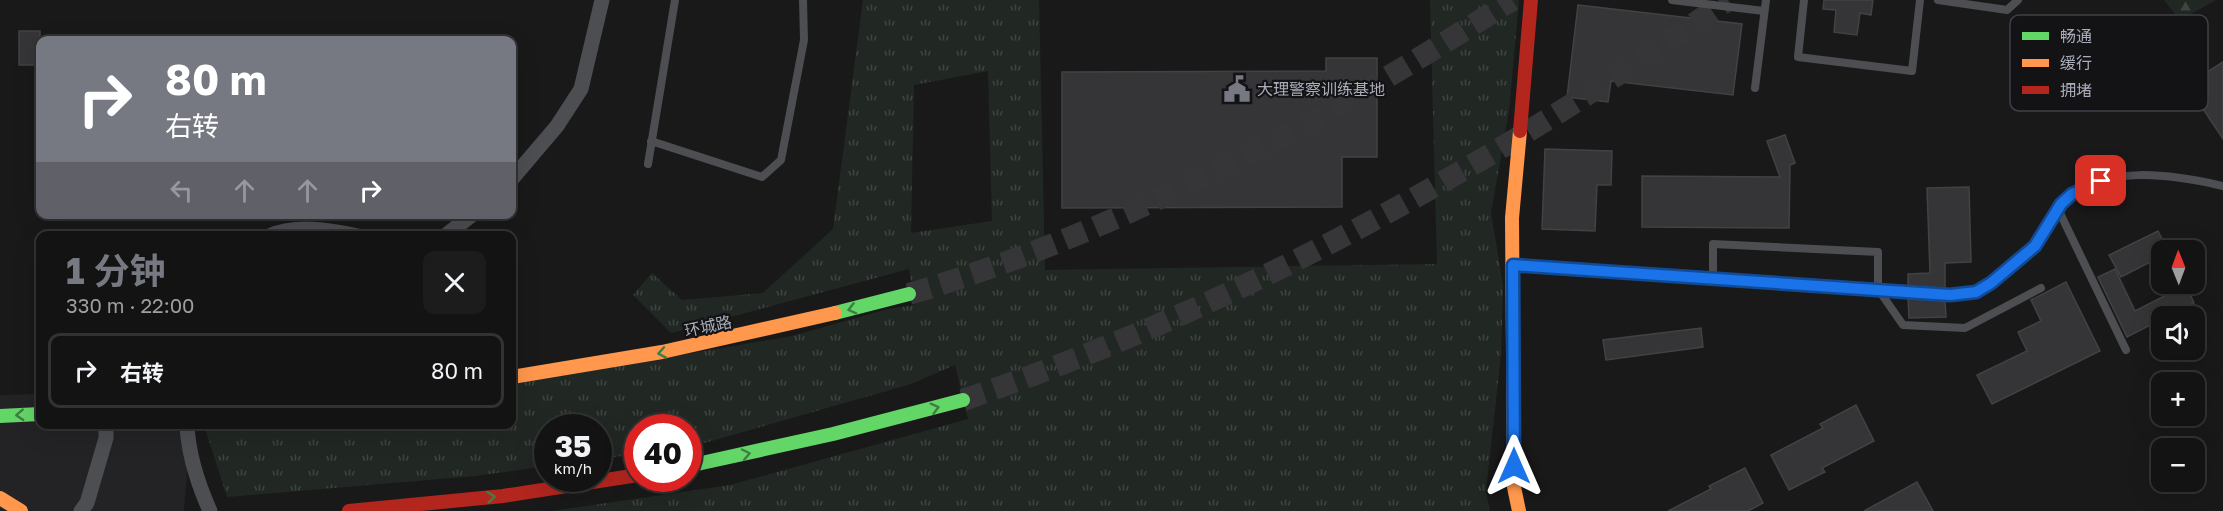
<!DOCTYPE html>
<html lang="zh">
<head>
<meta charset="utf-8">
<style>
  :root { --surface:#131313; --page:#1c1c1c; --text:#f1f3f6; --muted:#9d9ea0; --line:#323233; --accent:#777982 }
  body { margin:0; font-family:"Golos Text","Noto Sans SC",sans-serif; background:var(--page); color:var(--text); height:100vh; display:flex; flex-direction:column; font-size:22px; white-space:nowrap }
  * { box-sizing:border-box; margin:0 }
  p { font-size:20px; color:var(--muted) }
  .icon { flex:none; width:33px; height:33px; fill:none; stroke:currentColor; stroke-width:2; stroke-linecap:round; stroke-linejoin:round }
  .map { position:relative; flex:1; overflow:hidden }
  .side { position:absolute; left:36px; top:231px; width:480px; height:198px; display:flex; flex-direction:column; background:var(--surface); border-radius:12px; box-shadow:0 6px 24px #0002,0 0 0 2px var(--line) }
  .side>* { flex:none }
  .top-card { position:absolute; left:36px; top:36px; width:480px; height:183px; border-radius:12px; box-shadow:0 6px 24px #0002,0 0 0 2px var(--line); background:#777982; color:#fff; overflow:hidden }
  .needle { width:39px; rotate:359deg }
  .buttons { position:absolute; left:2151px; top:240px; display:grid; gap:12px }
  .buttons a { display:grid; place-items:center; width:54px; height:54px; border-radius:12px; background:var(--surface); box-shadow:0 6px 24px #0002,0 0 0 2px var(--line); font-size:30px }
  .speed { position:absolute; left:534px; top:414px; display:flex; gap:12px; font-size:30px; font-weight:700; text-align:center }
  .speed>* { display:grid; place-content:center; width:78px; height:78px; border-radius:50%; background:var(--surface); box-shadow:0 6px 24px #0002,0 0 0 2px var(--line); line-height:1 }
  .speed small { font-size:15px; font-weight:400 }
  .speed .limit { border:9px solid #d22; background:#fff; color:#111 }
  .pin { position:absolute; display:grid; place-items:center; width:51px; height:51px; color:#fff; margin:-26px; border-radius:12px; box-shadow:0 3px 9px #0006 }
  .me { position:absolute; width:66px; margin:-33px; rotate:0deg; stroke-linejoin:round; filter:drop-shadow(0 0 4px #0008) }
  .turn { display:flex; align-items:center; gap:21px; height:126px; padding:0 30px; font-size:27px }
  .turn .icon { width:78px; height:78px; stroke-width:2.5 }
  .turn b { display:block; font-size:42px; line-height:51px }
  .lanes { display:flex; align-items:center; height:57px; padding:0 30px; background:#0003; justify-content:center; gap:30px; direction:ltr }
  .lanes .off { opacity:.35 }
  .round { display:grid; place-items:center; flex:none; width:63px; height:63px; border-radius:12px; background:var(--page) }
  .head { display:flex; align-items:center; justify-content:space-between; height:102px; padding:0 30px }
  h1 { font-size:36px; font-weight:700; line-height:45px; color:var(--accent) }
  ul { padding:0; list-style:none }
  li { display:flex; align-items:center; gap:18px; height:75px; margin:0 12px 9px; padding:0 18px; border:3px solid var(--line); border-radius:12px }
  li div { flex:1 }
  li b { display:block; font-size:22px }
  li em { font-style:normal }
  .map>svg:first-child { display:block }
  .built { fill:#232325 }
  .grass { fill:url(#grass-tufts); fill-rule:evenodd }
  .forest { fill:url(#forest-firs) }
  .building { fill:#353537; stroke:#424245; stroke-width:1.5 }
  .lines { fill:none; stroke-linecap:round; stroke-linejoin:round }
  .primary-tunnel { stroke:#363639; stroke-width:22; stroke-dasharray:22 11; stroke-linecap:butt }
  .lane { stroke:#4d4e52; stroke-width:8 }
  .street { stroke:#4d4e52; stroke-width:15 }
  .fast { stroke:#63d668; stroke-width:14 }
  .slow { stroke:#ff974d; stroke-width:14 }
  .jam { stroke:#b3261e; stroke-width:14 }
  .oneway { stroke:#3f7e43 }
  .route-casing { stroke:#114b97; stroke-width:15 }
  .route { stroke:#1a73e8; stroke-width:10 }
  .labels { text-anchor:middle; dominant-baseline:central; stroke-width:4.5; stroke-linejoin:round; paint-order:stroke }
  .poi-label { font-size:16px; fill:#aaacba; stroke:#131315; text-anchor:start }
  .street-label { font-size:16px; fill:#aaacba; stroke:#131315 }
  .key { fill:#131315; stroke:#404147; stroke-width:1.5 }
  .key-label { font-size:16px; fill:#aaacba }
</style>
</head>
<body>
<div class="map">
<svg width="2223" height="511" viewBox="0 0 2223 511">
  <defs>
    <pattern id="grass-tufts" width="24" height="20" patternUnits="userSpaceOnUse" patternTransform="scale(1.5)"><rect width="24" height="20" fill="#212823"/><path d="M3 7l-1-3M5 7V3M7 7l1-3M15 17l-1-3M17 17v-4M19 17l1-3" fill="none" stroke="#3f4441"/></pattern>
    <pattern id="forest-firs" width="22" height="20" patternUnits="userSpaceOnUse" patternTransform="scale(1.5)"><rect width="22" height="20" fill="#212823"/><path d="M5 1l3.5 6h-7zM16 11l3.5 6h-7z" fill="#3f4441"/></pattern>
  </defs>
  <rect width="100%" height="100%" fill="#191919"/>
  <path class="built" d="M40,394v30l151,1 -7,86h-184v-116z"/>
  <path class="grass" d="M863,0h176l6,270 392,-6 -7,-264h89l-10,111 -18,102 12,72 -2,69 -15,138 4,19h-938l178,-26 238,-66 -13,-54 -44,19 -217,62 -5,1 -1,-19h-50l-1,26 -38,5 -1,-31h-50l-1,38 -72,10 -248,21 -23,-72 308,-1v-40l280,-48 96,-27 27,-4 -6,-36 -238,64 -38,-38 19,-22 30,27 81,-7 70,-64zM988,71l4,150 -81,12 3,-148z"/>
  <path class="forest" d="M2164,0h52l-36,20z"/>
  <g class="building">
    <path d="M1824,0h49l-2,15 -11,-2 -3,22 -23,-3 2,-22 -13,-1z"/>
    <path d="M1578,5l164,19 -9,71 -122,-14 -3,21 -41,-5z"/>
    <rect x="19" y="31" width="21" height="34"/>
    <path d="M1326,58h51v99h-35v50l-280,1v-136l264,-1z"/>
    <path d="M2223,62v77l-36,-54z"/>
    <path d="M1785,135l10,28 -5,2 -1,63 -147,-1v-51l138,1 -13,-36z"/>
    <path d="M1545,149l67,2 -1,34h-14l-2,46 -53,-2z"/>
    <path d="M1969,187l2,75 -26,1v26l-37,-3v-12l22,-1 -3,-85z"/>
    <path d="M2158,231l10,19h-6v6l-41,21 -12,-22z"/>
    <path d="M2115,269l20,42 51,-26 8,18 -28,13h-4v3l-35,18 -29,-60z"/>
    <path d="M2066,282l34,69 -108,53 -15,-29 50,-24 -9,-19 23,-11 -10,-21z"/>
    <path d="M1908,298l37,3 1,16 -37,1z"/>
    <path d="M1701,328l2,19 -97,13 -3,-20z"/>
    <path d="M1856,405l18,36 -52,27 3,4 -36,18 -18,-35 52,-27 -3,-4z"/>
    <path d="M1745,468l18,35 -15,8h-80l43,-22 -2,-3z"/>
    <path d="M1917,482l16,29h-69z"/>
  </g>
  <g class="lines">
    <g class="primary-tunnel">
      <path d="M909,294c215,-63 415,-173 603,-294"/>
      <path d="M963,400c274,-93 528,-233 765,-400"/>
    </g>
    <g class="lane">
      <path d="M1672,0l92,11"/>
      <path d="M1804,0l-6,57 114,14 8,-71"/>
      <path d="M1938,0l69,10 11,-10"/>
      <path d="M1755,88l11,-88"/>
      <path d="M651,141l111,36 19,-17 23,-120 -1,-40"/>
      <path d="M648,164l27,-164"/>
      <path d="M2058,209l68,141"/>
      <path d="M1514,265l364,24 25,36 62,3 76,-40"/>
      <path d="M1713,278v-34l165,8v37c24,2 73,11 95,4 19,-7 49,-32 62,-47 10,-13 16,-30 27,-42 38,-42 113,-29 161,-18"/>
    </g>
    <g class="street">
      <path d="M512,179l45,-53 24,-37 21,-89"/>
      <path d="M269,236c27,-12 61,-6 89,0"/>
      <path d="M445,236l28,-22"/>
      <path d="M187,424c1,30 11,60 23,87"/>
      <path d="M81,511l6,-8 19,-65v-14"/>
    </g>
    <g class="fast">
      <path d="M835,313l74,-19"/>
      <path d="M0,416l40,-2"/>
      <path d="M688,466l145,-32 130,-34"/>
    </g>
    <g class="slow">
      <path d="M512,377l150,-25 173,-39"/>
      <path d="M0,498l21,13"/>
      <path d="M1519,511l-5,-24 -2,-269 8,-87"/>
    </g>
    <g class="jam">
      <path d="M1520,131l11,-131"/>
      <path d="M349,511l154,-15 135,-21"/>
    </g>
  </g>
  <defs><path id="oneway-chevron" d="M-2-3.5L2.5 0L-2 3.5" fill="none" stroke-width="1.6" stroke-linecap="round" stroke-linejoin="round" transform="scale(1.5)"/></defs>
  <g class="oneway">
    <use href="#oneway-chevron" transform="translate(852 309) rotate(166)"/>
    <use href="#oneway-chevron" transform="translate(662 353) rotate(170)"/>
    <use href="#oneway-chevron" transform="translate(935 408) rotate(-15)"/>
    <use href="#oneway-chevron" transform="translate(20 415) rotate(177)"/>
    <use href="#oneway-chevron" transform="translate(746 454) rotate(-12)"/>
    <use href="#oneway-chevron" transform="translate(491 497) rotate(-6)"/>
  </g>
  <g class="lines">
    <defs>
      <path id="route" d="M1514,466l-1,-201 437,30 26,-3 15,-9 44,-37 26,-42 11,-10 29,-13"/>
    </defs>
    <use href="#route" class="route-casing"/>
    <use href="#route" class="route"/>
  </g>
  <defs>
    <symbol id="civic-bare" viewBox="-9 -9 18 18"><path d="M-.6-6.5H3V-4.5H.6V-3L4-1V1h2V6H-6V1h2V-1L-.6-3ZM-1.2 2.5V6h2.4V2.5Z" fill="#777982" stroke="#131315" stroke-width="2.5" paint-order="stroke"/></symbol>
  </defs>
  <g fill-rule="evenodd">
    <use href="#civic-bare" x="1218" y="70" width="38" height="38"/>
  </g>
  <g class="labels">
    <g class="poi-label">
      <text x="1257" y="89">大理警察训练基地</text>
    </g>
    <g class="street-label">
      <text transform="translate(708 326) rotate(-12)">环城路</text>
    </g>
  </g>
  <rect x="2010" y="15" width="198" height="96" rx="9" class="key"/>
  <rect x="2022" y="32" width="27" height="8" fill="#63d668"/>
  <rect x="2022" y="59" width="27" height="8" fill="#ff974d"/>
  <rect x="2022" y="86" width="27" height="8" fill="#b3261e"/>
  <g class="key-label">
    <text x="2060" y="42">畅通</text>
    <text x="2060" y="69">缓行</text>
    <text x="2060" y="96">拥堵</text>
  </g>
</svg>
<div class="buttons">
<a><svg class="needle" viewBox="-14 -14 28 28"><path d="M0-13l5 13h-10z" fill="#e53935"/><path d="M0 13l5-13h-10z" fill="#9d9ea0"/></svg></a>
<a><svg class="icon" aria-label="sound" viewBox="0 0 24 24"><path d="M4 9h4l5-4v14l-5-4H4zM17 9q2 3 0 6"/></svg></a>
<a>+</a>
<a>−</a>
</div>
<div class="speed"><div>35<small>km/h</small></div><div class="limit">40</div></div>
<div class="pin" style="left:2101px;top:181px;background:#d93025"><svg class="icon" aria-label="arrive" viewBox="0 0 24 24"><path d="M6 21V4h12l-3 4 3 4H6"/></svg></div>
<svg class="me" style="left:1514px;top:466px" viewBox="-20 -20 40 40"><path d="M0-17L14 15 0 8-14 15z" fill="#1a73e8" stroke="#fff" stroke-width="4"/></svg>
<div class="top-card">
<div class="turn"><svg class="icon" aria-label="right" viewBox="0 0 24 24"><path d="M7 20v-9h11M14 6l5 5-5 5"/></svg><div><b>80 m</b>右转</div></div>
<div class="lanes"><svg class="icon off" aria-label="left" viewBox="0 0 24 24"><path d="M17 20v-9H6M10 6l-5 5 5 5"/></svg><svg class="icon off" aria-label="ahead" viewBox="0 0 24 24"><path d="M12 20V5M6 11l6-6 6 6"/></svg><svg class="icon off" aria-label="ahead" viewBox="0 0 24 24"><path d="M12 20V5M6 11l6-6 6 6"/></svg><svg class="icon" aria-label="right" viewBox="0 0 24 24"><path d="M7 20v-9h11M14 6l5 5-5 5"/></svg></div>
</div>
<section class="side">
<div class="head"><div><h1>1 分钟</h1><p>330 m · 22:00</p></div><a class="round"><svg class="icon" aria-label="close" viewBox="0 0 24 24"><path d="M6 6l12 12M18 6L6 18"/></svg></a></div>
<ul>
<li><svg class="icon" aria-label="right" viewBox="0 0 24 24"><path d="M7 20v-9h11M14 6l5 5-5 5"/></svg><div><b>右转</b></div><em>80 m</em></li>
</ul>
</section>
</div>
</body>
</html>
